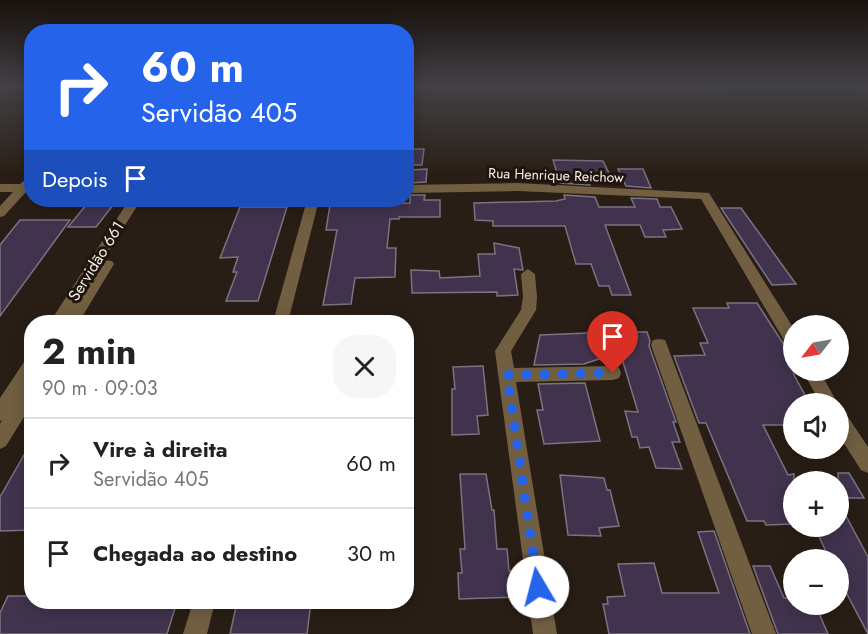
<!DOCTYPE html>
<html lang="pt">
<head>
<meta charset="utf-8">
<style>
  :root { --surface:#fff; --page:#f6f6f6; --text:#222; --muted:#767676; --line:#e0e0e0 }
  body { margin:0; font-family:Jost,sans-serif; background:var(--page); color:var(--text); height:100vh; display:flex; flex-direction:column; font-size:22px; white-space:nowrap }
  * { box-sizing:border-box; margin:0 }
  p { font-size:20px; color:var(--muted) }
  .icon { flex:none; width:33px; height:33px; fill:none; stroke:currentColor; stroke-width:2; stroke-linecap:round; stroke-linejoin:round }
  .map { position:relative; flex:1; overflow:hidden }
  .details { position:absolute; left:24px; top:315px; width:390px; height:294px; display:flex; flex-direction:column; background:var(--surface); border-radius:24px; box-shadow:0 3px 15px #0003 }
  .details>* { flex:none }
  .guide { position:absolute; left:24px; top:24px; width:390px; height:183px; border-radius:24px; box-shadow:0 3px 15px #0003; background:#2563eb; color:#fff; overflow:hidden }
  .needle { width:39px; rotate:239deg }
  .fabs { position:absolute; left:783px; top:315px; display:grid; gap:12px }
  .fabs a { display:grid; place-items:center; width:66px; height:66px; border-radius:50%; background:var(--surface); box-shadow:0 3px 15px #0003; font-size:30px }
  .pin { position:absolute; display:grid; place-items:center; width:51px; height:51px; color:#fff; margin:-62px -26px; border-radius:50% 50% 50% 0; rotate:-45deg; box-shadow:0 0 6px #0007 }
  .pin .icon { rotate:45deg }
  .me { position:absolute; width:66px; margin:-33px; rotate:352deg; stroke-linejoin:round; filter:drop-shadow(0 0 4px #0008) }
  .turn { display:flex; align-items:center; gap:21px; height:126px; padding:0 18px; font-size:27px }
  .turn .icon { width:78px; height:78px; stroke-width:2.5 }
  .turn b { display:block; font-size:42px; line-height:51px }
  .then { display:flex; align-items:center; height:57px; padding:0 18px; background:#0003; gap:12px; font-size:22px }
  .round { display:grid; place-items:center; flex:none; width:63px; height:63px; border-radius:24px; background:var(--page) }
  .summary { display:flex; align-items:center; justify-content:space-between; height:102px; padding:0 18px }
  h1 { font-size:36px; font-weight:700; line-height:45px }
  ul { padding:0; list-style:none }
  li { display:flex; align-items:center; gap:18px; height:90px; padding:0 18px; border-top:2px solid var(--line) }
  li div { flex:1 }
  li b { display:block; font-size:22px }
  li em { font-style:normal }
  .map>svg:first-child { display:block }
  .water { fill:#001218 }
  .building { fill:#41334e; stroke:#7a7381; stroke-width:1.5 }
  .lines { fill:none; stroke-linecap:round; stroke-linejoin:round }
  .street { fill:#725f42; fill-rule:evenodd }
  .route { stroke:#2563eb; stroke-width:10; stroke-dasharray:0 18 }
  .labels { text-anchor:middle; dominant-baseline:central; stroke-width:6; stroke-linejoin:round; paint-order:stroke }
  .far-street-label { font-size:14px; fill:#f9f1eb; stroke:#1f150c }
  .street-label { font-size:16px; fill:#f9f1eb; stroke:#1f150c }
</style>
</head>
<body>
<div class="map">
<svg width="868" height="634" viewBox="0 0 868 634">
  <rect width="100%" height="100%" fill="#291e15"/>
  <path class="water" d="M681,86h187v2l-23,7 -39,-4 -40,5z"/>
  <g class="building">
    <path d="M406,149h18l-2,16h-16z"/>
    <path d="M553,160l50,1 9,18h-24l2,6 -30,-2z"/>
    <path d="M427,169l-1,13 -16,1 1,-13z"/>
    <path d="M618,169h25l8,19 -25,-2z"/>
    <path d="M410,195h15l-1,5h16v17h-41v2h-9l-3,29h9l-1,29 -40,1 -4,26 -28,1 14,-75h-11l4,-25 80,-2z"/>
    <path d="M564,195l31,2 4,10h36l-4,-9 26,1 3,8h11l11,22 -19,1 3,7h-21l-5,-12h-35l26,70h-19l-3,-9h-10l-8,-22h-15l-11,-38h-72v-5l-18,-1 -1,-17 82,-2 9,-2z"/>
    <path d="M87,204h27l-18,23h-28z"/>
    <path d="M240,207h47l-29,94h-32l11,-29h-4l5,-15 -18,1z"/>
    <path d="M721,208h20l55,76 -24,1z"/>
    <path d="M20,220h50l-70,96v-71z"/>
    <path d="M494,243l25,5 4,22 -9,-1 4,26 -21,1v-4l-85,1 -1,-23 28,1 1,7 40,-2 -2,-22h17z"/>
    <path d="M727,303h30l29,45 8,3v24l16,29h-16v21h-31l25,50 6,-1v50l-28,1 -2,-4h-17l-41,-98h-7l-25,-67 31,-1 -5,-12h8l-15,-35h36z"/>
    <path d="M613,332h34l3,9 -1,5 27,76h-3l7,20h-8l10,27 -26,-1 -7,-21 -9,1 -3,-11h-5l-7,-26 13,1 -18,-60 -36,12 -50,1 6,-30z"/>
    <path d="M483,366l5,49 -11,1 2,18 -27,1v-46h3l-2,-22z"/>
    <path d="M585,383l15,58 -56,3 -7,-34h6l-5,-26z"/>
    <path d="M32,441v89l-32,1v-34z"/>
    <path d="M838,473h11l15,25h-26z"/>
    <path d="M460,474h26l6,36h2l3,39h10l2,22h7l3,26 -60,2 -1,-26h4l-2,-24h5z"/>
    <path d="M560,475l44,3 3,12h3l9,36 -20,2 2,8 -33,-1z"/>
    <path d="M838,501l30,56v77l-30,-57v-17h-8l-16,-34h24z"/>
    <path d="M714,531l36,103h-141l-6,-30h5l-1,-7 18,-1 -7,-32 36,-1 8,30h57l-21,-61z"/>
    <path d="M753,566h17l14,32h10v6h21l13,30h-50z"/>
    <path d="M8,596h24v6h145l-10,32h-167v-21z"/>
    <path d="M237,602h74l-4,32h-77z"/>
  </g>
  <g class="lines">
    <g class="street">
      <path d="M32,175l-1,15 -5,2 -22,24 -4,1v-11l13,-14h-13v-8h20z"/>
      <path d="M517,183l192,10 85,136v20l-6,-2 -87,-148 -184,-8 -111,2v-8z"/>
      <path d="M129,200h12l-38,60 9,1 2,3 -35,58h-29z"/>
      <path d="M307,200h12l-31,122h-15z"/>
      <path d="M528,269l7,5 2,23 -1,13 -25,41 3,17 99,-2 6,2 2,5 -2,5 -6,2 -97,2 41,252h-24l-38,-283 26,-41 2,-13 -2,-23z"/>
      <path d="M659,339l6,1 2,5 109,289h-24l-101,-289 2,-5z"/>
      <path d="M32,357l-2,24h2v23l-26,42 -6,3v-25l2,-4 -2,1v-23l26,-39z"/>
      <path d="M802,370h17l19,34h-17z"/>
      <path d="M838,409l6,2 24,36v26l-7,-3 -23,-36z"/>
      <path d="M193,602h22l-8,32h-24z"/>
    </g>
  </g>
  <linearGradient id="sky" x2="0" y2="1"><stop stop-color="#17100c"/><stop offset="0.49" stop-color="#434146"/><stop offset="1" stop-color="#434146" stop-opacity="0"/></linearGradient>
  <rect width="868" height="175" fill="url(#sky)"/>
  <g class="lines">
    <path class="route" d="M538,587l-31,-212 106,-2"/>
  </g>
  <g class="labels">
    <g class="far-street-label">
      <text transform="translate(556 175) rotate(2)">Rua Henrique Reichow</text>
    </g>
    <g class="street-label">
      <text transform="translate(96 261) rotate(-58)">Servidão 661</text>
    </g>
  </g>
</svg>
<div class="fabs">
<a><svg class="needle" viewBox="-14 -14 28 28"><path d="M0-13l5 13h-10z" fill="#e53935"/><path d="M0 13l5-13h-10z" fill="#767676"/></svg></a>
<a><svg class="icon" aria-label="sound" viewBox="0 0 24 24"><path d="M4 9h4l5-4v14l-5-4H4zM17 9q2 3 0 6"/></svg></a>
<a>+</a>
<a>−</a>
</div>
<div class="pin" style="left:613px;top:373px;background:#d93025"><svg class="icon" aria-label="arrive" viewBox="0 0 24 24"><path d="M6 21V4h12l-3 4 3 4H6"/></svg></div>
<svg class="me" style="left:538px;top:587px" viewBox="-20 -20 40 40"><circle r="19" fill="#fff"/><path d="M0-13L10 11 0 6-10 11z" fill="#2563eb"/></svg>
<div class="guide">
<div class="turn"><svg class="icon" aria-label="right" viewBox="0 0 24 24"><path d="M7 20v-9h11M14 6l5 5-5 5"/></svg><div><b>60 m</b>Servidão 405</div></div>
<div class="then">Depois<svg class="icon" aria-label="arrive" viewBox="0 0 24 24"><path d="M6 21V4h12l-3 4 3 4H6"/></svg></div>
</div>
<section class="details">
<div class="summary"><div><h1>2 min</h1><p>90 m · 09:03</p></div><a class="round"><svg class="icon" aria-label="close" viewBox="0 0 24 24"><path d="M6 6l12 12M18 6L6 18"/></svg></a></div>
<ul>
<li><svg class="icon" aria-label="right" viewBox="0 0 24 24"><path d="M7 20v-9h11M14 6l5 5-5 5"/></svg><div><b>Vire à direita</b><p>Servidão 405</p></div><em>60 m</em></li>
<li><svg class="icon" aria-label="arrive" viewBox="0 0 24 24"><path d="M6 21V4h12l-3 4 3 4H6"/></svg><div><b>Chegada ao destino</b></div><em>30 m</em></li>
</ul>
</section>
</div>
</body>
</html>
